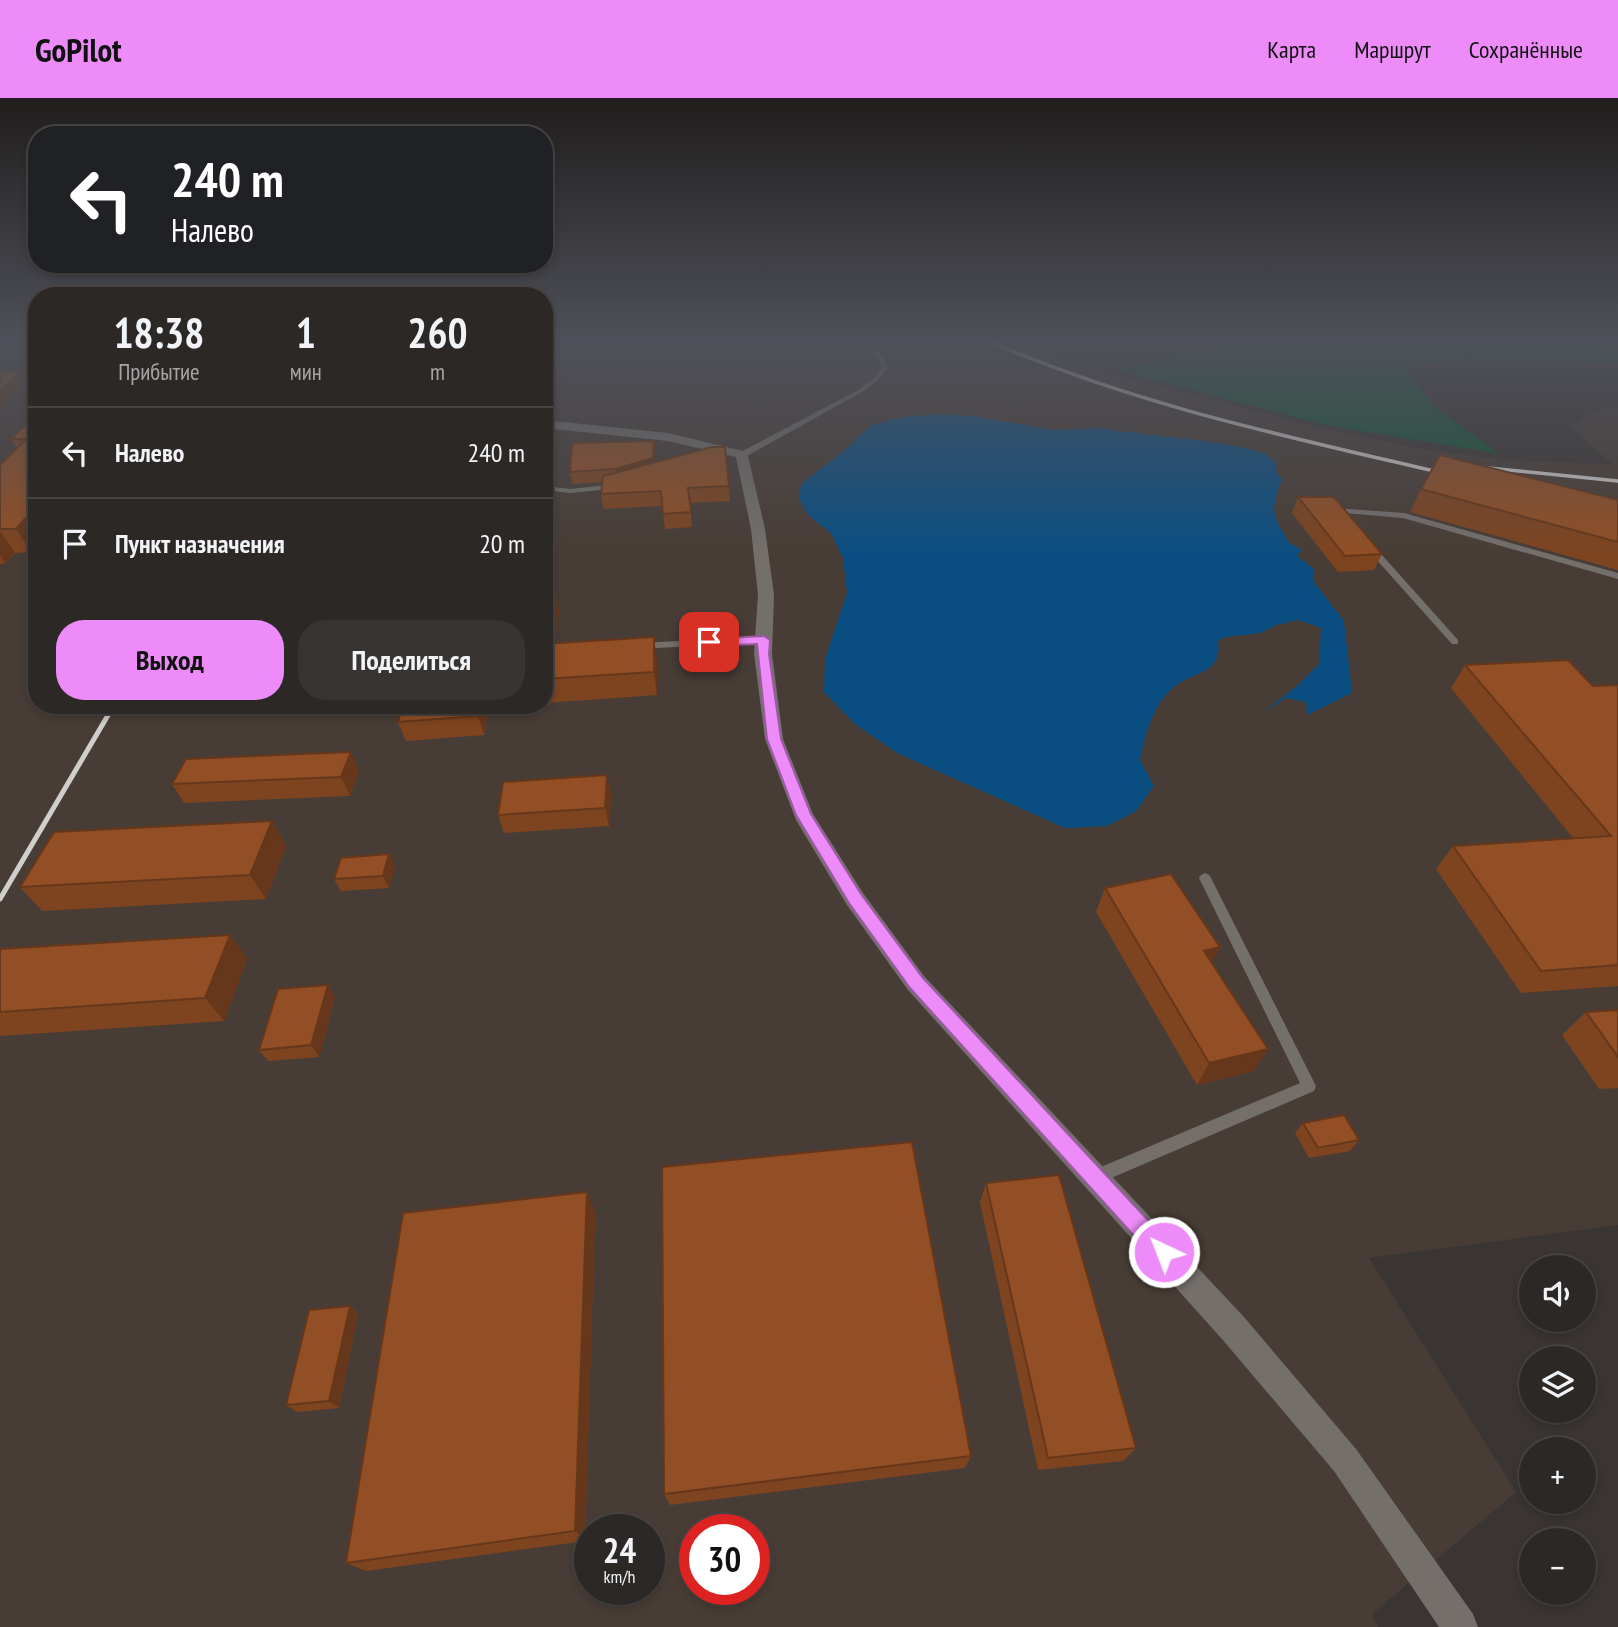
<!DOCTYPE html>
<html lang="ru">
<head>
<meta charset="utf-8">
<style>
  :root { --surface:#2c2826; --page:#383432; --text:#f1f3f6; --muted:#a6a6a7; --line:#484443; --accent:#ed8cf9 }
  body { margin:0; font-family:"PT Sans Narrow",sans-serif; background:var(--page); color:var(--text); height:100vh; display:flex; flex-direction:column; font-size:26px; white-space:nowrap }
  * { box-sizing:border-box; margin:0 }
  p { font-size:23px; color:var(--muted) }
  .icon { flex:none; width:38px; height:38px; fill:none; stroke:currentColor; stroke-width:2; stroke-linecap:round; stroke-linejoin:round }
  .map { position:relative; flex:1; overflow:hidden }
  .drawer { position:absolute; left:28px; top:189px; width:525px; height:427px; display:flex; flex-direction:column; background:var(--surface); border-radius:28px; box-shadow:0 4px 10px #0003,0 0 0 2px var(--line) }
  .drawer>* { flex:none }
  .guide { position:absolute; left:28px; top:28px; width:525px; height:147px; border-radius:28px; box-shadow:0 4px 10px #0003,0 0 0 2px var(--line); background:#202124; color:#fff; overflow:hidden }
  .tools { position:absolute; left:1519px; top:1157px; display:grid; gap:14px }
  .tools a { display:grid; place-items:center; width:77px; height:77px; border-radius:50%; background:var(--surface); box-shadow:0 4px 10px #0003,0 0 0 2px var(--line); font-size:35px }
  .speed { position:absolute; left:574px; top:1416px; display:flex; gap:14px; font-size:35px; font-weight:700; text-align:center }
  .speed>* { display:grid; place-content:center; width:91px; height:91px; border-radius:50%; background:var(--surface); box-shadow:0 4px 10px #0003,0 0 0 2px var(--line); line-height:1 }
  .speed small { font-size:18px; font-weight:400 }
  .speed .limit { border:10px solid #d22; background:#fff; color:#111 }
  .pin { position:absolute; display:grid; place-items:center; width:60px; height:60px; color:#fff; margin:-30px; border-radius:14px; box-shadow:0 4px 10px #0006 }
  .me { position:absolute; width:77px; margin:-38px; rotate:317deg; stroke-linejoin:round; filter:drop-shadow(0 0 5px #0008) }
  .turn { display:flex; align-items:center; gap:24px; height:147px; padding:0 28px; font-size:32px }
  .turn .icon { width:91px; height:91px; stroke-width:2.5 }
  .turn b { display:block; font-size:49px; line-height:60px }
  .eta { display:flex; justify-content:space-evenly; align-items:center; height:119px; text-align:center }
  .eta b { font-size:42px; font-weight:800; line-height:49px }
  .cta { display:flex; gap:14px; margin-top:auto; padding:14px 28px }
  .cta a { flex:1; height:80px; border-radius:28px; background:var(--accent); color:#111; font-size:28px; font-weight:800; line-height:80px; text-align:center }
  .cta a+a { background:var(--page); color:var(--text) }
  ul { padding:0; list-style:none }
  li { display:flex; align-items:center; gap:21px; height:91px; padding:0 28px; border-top:2px solid var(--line) }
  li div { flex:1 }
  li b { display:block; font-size:26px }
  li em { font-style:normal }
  header { display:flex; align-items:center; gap:42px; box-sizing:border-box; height:98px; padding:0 35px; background:var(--accent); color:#111 }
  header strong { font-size:33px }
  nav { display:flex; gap:38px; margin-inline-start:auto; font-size:24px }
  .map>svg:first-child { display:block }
  .built { fill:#483d36; fill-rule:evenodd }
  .green { fill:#155437 }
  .water { fill:#0b4f82 }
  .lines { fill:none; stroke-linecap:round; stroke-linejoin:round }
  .lane { fill:#746f6b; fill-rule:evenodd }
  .street { fill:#746f6b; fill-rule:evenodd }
  .rail-far1 { stroke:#d1cdcb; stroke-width:3.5 }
  .rail { stroke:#d1cdcb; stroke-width:5 }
  .wall { fill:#7e4420 }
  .shaded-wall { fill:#66371a }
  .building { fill:#924f25; stroke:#66371a; stroke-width:2 }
  .route { fill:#ed8cf9; stroke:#9a5ba2; stroke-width:2 }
</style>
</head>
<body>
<header>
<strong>GoPilot</strong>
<nav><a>Карта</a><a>Маршрут</a><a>Сохранённые</a></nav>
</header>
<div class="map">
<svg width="1618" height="1529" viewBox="0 0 1618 1529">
  <rect width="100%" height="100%" fill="#3a3532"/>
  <path class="built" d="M0,243h37v364h507v-364h470l82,29 216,56 109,23 76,10 116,6 -43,-39 26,-16 22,-1v816l-249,33 147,234 -144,122 6,13h-1378zM590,1432h59v59h-59zM695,1432h59v59h-59z"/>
  <path class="green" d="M1230,243h388v22l-152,-5 -61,11 32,40 63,45 -180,-30 -203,-54z"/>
  <path class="water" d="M935,316l39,2 78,14 44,-2 131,16 37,9 11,9 1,9 6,9c-4,10 -10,25 -7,35 2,10 10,17 13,27l14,8 -5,6 17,13v13l30,39 8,72 -45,22 -1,-13 -20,-4 -23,14 34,-26 22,-22 2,-36 -23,-8 -22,5 -15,8 -36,4 -7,4c5,34 -25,30 -44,46 -21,17 -29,48 -34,73l14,26 -18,25 -29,15 -42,2 -168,-75 -42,-29 -31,-32 1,-33 22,-66 -4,-35 -12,-25 -22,-17 -10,-17 2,-15 44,-34 25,-24 27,-8z"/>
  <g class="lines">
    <g class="lane">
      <path d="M861,243h7l16,17 4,10 -10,12 -14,11 -119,66h-6v-4l121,-64 14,-11 8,-10 -3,-8z"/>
      <path d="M618,386l4,2 -1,2 -51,5 -26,-3v-4l26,3z"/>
      <path d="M1334,410l70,5 214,60v6l-215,-61 -59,-5 2,3 -4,3 -8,-7z"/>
      <path d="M1370,446l3,1 85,95v4h-6l-85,-95 -1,-2z"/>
      <path d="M764,539l5,3 -2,2 -129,7 -5,-3 5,-3z"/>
      <path d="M1205,775l4,2 2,3 105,208 -2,5 -219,94 -6,-3 -2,-5 2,-5 211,-89 -101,-205 2,-3z"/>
    </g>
    <path class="street" d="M544,322l124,13 79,19 18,77 9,66 -2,59 11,85 30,75 50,79 61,83 320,341 112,132 117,165 5,13h-39l-105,-156 -112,-132 -314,-349 -61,-85 -51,-85 -31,-81 -11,-85 4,-59 -7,-66 -15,-72 -68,-16 -124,-13z"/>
    <g class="rail-far1">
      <path d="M989,243c148,65 305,97 462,134"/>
      <path d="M1479,369l139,14"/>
    </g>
    <path class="rail" d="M0,801l114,-194"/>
  </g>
  <g class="wall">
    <path d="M37,316v131l-6,7 -16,1 -10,10 -5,1v-99l17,-17 -6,-9z"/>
    <path d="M654,343l1,21 74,24 1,15 -40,2 2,24 -27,2 -3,-23 -59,3 -2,-15 1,-12 -30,2 -2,-12z"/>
    <path d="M1421,391l197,11v70l-208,-58z"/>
    <path d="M1298,399l84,57 -8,16 -36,2 -46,-59z"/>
    <path d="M544,490l15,23 -5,33 103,16v35l-113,8z"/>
    <path d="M1465,567l128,21 25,-1v301l-97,7 -85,-124 17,-23 120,-8 -122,-150z"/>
    <path d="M222,607h86l-83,5z"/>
    <path d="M488,607l-4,30 -78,6 -8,-19z"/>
    <path d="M359,673l-9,25 -166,7 -12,-19z"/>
    <path d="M611,696l-2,32 -105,7 -6,-18z"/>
    <path d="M272,723l14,25 -20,53 -224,12 -22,-24z"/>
    <path d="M389,756l6,13 -6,21 -48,3 -7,-12z"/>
    <path d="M1105,790l115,59 -8,15 42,109 -57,14 -101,-173z"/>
    <path d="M230,837l17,24 -23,62 -224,15v-87z"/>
    <path d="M335,899l-16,60 -51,4 -9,-11z"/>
    <path d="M1618,912v78l-19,1 -37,-54 24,-23z"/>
    <path d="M1303,1025l56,17 -9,11 -41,7 -14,-25z"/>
    <path d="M986,1085l150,265 -13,13 -85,9 -58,-268z"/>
    <path d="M595,1114l-10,329 -219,30 -20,-8z"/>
    <path d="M350,1208l8,8 -19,94 -42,4 -11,-7z"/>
    <path d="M971,1358l-6,12 -295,37 -6,-11z"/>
  </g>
  <g class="shaded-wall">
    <path d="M21,273l6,10 -26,26 -1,-2v-14z"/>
    <path d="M654,343l1,12v16l-39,11 -1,-11z"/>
    <path d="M37,407v40l-6,7 -15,-23z"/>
    <path d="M0,433l15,22 -10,10 -5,-8z"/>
    <path d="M554,490l5,23 -5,33 -10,2v-24z"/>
    <path d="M654,539l3,23v35l-3,-23z"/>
    <path d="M480,607h8l-4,30 -6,-19z"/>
    <path d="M351,654l8,19 -9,25 -9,-19z"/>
    <path d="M607,677l4,19 -2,32 -4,-18z"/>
    <path d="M272,723l14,25 -20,53 -16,-24z"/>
    <path d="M389,756l6,13 -6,21 -6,-12z"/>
    <path d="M230,837l17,24 -23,62 -19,-23z"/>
    <path d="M1220,849l-12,24 -4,-20z"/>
    <path d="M328,887l7,12 -16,60 -8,-12z"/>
    <path d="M1268,951l-14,22 -57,14 12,-22z"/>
    <path d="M587,1094l8,20 -10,329 -10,-10z"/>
    <path d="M350,1208l8,8 -19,94 -10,-7z"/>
  </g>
  <g class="building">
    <path d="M21,273l-21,20v-19z"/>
    <path d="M37,316v91l-21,24h-16v-64l26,-26h-15z"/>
    <path d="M654,343l-1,17 -38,11 -45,3 2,-29z"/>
    <path d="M712,349h13l4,39 -41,2 3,24 -28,2 -2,-23 -60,3 2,-18z"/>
    <path d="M1440,357l178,45v42l-197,-53z"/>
    <path d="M1298,399h36l48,57 -37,2z"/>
    <path d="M544,490h10l-5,33 -5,1z"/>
    <path d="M544,534h3l-2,12 109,-7v35l-110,7z"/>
    <path d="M1568,562l25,26 25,-1v280l-77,6 -88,-125 158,-10 -146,-171z"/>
    <path d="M403,607h77l-2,11 -80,6z"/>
    <path d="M351,654l-10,25 -169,7 14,-25z"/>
    <path d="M607,677l-2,33 -107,7 5,-33z"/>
    <path d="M272,723l-22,54 -230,12 34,-55z"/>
    <path d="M389,756l-6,22 -49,3 7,-21z"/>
    <path d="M1171,776l49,73 -16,4 64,98 -59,14 -104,-175z"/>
    <path d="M230,837l-25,63 -205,14v-63z"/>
    <path d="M328,887l-17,60 -52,5 19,-61z"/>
    <path d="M1618,912v47l-32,-45z"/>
    <path d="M1344,1017l15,25 -41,8 -15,-25z"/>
    <path d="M912,1044l59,314 -307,38 -2,-327z"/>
    <path d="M1059,1077l77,273 -88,10 -62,-275z"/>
    <path d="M587,1094l-12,339 -229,32 57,-350z"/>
    <path d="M350,1208l-21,95 -43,4 23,-95z"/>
  </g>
  <linearGradient id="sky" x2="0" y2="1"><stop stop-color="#201d1c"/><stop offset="0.53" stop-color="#4f515a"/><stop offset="1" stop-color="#4f515a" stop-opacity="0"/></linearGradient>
  <rect width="1618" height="457" fill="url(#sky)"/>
  <path class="route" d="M764,538l6,4 -1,14 12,85 30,75 50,80 62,84 248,267 3,7 -3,8 -7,3 -8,-3 -246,-272 -61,-85 -53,-88 -29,-76 -10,-95 -48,2 -6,-4 6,-3z"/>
</svg>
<div class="tools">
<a><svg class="icon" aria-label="sound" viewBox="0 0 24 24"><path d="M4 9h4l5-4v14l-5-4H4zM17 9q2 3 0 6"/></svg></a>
<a><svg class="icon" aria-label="layers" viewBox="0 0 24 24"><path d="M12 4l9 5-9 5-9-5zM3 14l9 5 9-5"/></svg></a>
<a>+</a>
<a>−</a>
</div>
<div class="speed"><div>24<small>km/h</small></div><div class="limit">30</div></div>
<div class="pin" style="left:709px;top:544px;background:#d93025"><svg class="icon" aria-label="arrive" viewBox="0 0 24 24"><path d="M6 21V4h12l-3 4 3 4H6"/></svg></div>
<svg class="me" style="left:1164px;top:1154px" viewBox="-20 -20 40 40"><circle r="17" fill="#ed8cf9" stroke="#fff" stroke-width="3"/><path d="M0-11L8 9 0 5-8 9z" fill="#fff"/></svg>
<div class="guide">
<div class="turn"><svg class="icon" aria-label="left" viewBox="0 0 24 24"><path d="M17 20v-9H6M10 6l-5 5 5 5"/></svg><div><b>240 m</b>Налево</div></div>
</div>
<section class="drawer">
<div class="eta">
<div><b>18:38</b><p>Прибытие</p></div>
<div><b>1</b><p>мин</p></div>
<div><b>260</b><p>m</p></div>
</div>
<ul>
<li><svg class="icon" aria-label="left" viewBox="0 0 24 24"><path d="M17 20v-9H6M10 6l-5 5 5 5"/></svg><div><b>Налево</b></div><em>240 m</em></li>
<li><svg class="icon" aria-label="arrive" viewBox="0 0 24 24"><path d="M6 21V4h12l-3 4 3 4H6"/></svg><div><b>Пункт назначения</b></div><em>20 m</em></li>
</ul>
<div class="cta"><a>Выход</a><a>Поделиться</a></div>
</section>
</div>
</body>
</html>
